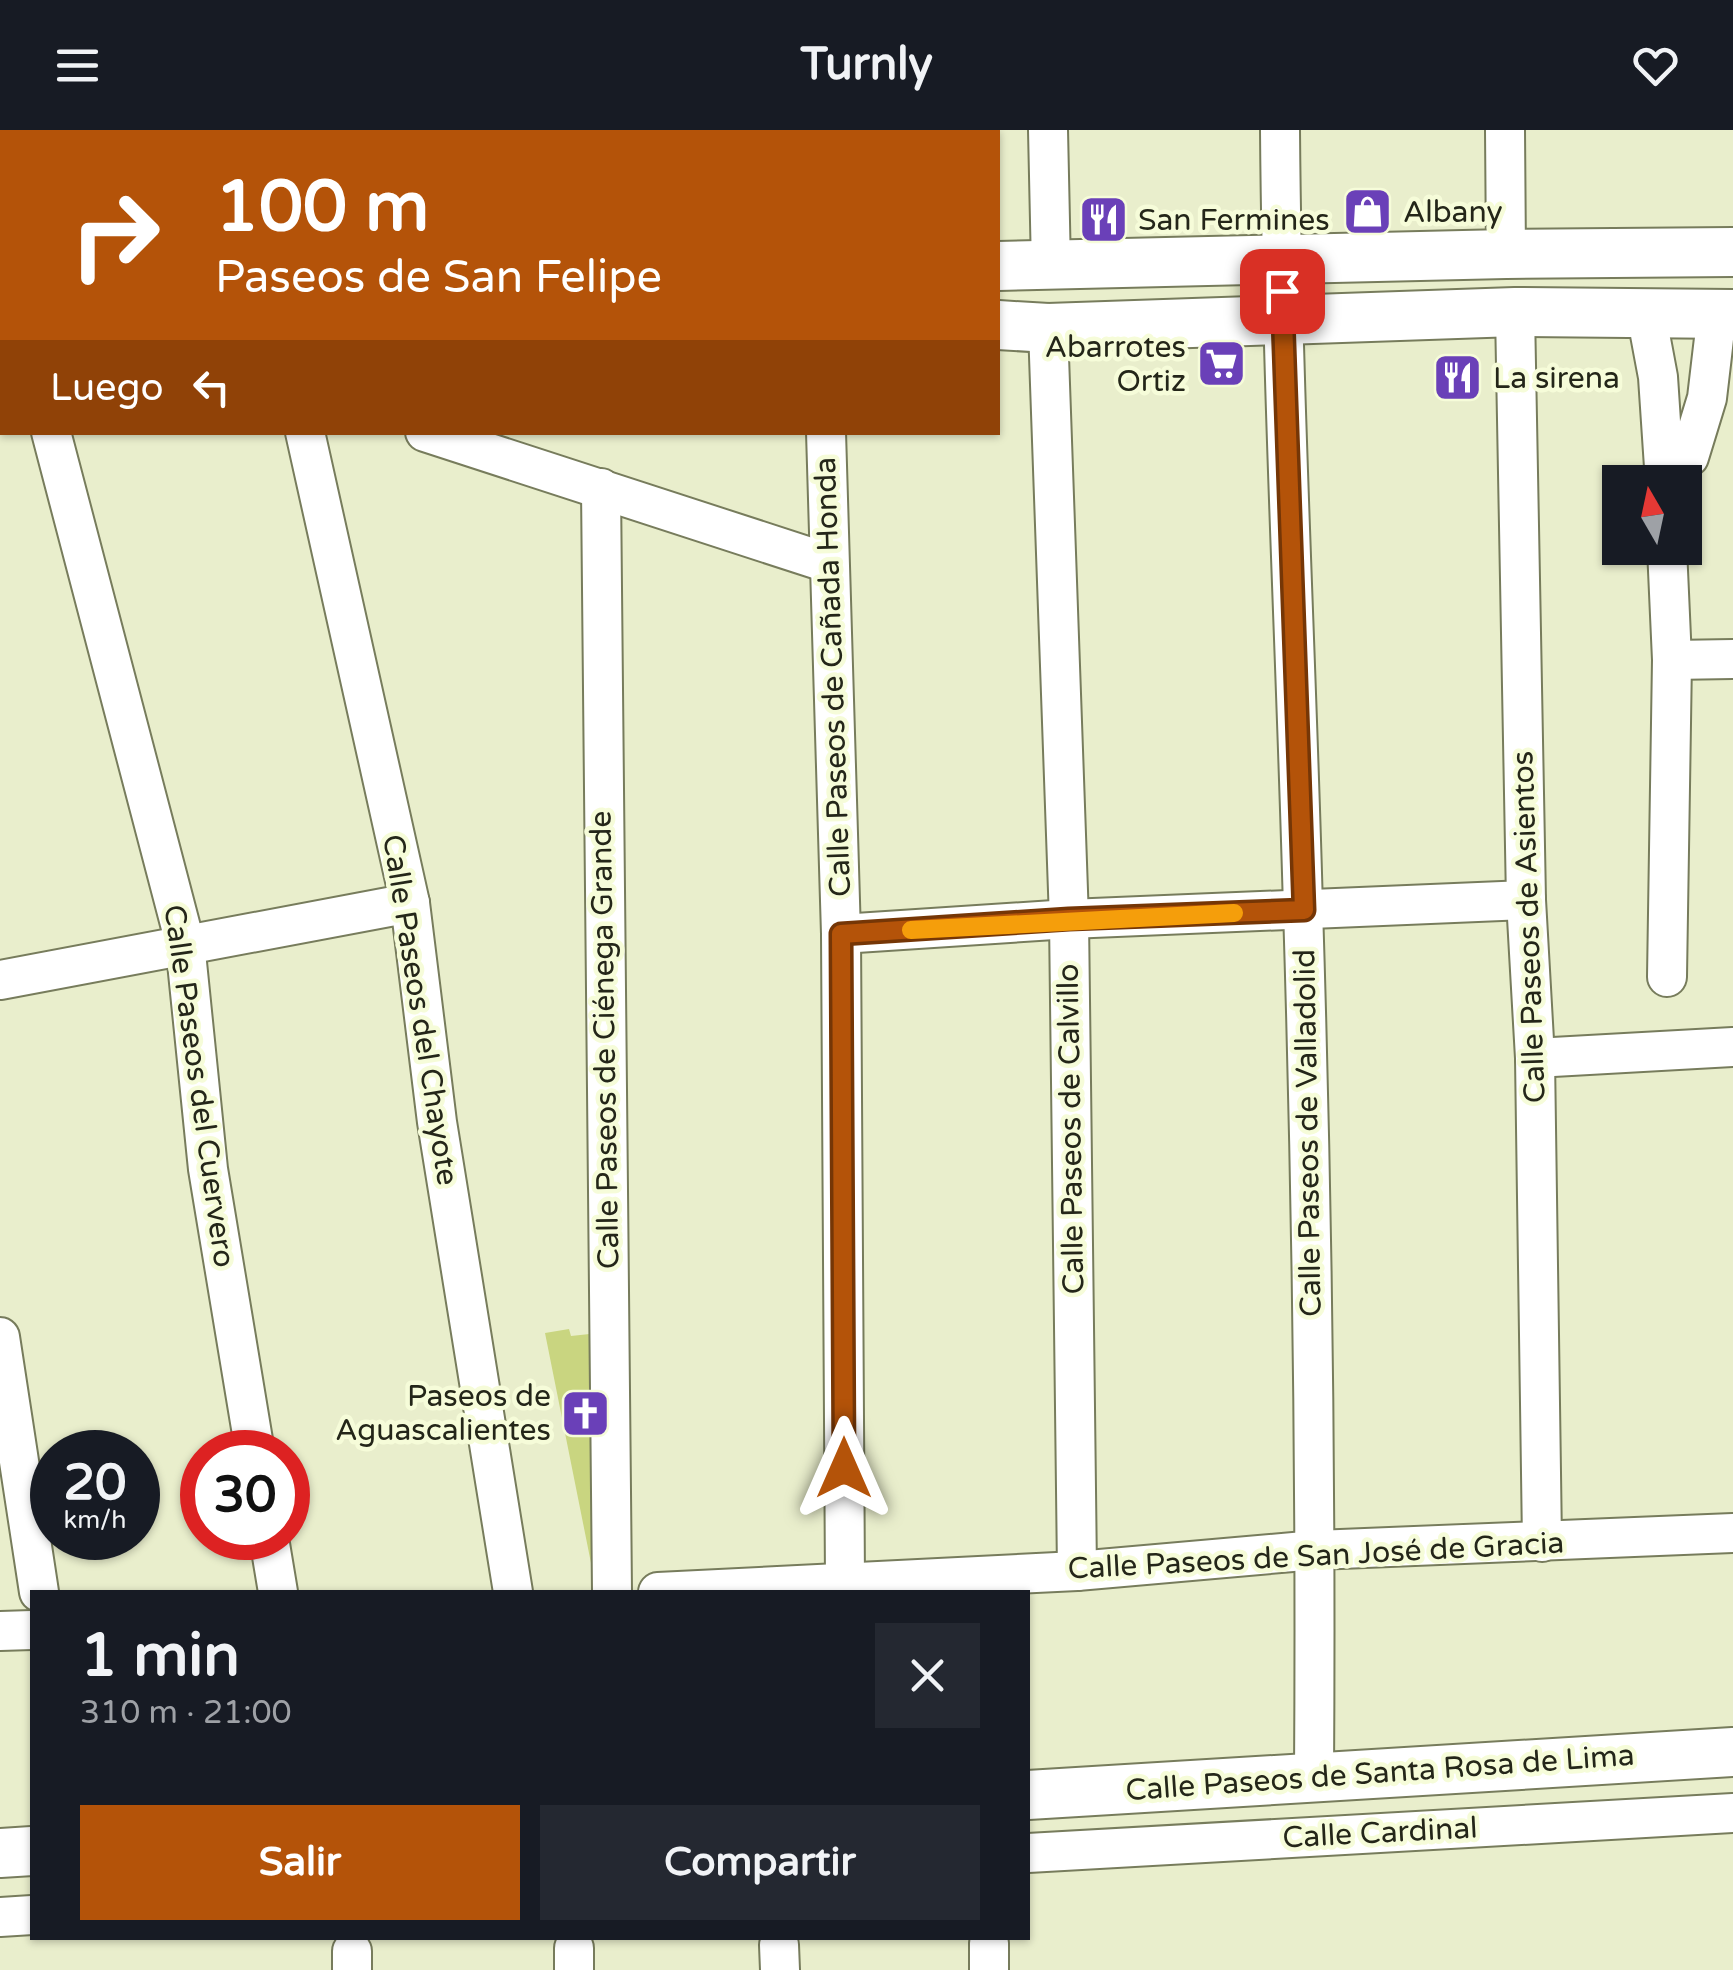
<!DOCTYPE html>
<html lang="es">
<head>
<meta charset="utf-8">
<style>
  :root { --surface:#171b24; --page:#242831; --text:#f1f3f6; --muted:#9ea1a6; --accent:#b45309 }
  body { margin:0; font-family:"Varela Round",sans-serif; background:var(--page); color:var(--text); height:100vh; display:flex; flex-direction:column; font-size:38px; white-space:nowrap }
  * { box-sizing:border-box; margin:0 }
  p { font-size:32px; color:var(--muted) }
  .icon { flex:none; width:55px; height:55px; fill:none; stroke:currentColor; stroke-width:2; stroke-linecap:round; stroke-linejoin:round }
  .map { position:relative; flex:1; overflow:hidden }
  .side { position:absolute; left:30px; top:1460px; width:1000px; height:350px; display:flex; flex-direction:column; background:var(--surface); border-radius:0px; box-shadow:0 2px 8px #0004 }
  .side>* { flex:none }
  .hud { position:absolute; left:0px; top:0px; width:1000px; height:305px; box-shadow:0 2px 8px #0004; background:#b45309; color:#fff; overflow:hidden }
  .needle { width:65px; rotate:351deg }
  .buttons { position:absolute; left:1602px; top:335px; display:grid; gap:20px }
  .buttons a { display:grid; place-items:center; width:100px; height:100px; border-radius:0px; background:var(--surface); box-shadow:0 2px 8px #0004; font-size:50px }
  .speed { position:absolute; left:30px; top:1300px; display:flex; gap:20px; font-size:50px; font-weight:700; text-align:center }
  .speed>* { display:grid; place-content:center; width:130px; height:130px; border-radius:50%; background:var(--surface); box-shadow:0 2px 8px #0004; line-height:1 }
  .speed small { font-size:25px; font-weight:400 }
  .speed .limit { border:15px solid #d22; background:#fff; color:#111 }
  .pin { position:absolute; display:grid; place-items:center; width:85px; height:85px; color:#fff; margin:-42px; border-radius:20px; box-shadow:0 5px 15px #0006 }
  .me { position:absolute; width:110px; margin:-55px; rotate:0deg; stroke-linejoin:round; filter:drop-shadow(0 0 8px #0008) }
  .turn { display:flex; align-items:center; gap:35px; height:210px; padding:0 50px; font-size:45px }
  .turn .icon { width:130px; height:130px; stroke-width:2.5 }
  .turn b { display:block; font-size:70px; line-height:85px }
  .then { display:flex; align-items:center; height:95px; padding:0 50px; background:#0003; gap:20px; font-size:38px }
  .round { display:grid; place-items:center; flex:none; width:105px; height:105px; border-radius:0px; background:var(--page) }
  .headline { display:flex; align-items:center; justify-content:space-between; height:170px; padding:0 50px }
  h1 { font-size:60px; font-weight:800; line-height:75px }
  .primary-button { display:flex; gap:20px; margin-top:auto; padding:20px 50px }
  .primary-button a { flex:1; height:115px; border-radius:0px; background:var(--accent); color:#fff; font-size:40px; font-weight:800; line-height:115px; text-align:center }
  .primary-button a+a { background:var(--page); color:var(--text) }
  header { display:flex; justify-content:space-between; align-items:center; height:130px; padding:0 50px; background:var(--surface); font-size:45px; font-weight:800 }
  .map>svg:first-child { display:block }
  .building { fill:#c9d580 }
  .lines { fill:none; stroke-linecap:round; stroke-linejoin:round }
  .minor-casing { stroke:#777c5c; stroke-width:42 }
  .tertiary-casing { stroke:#777c5c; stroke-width:52 }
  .minor { stroke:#fff; stroke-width:38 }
  .tertiary { stroke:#fff; stroke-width:48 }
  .route-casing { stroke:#753606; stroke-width:25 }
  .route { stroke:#b45309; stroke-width:18 }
  .slow { stroke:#f59e0b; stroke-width:18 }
  .labels { text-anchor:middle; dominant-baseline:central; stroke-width:9; stroke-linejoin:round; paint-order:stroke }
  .poi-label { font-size:30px; fill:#242619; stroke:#f6fcd9; text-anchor:start }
  .street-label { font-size:30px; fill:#242619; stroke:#f6fcd9 }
</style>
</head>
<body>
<header><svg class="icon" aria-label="menu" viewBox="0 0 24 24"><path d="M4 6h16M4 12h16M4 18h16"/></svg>Turnly<svg class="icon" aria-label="heart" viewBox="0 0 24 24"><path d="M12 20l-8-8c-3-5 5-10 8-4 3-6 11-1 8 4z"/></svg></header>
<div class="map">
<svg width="1733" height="1840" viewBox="0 0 1733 1840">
  <rect width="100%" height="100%" fill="#e9eecc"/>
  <path class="building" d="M569,1199l2,7 37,-4 17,232 -34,-1 -46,-230z"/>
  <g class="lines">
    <defs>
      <g id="minor">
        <path d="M816,0v2"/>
        <path d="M1048,0l3,137"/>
        <path d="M1280,0c2,259 16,518 23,778 9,289 13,579 11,869"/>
        <path d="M1505,0l1,124"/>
        <path d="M0,88l2,13"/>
        <path d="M1515,182l11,588 9,158 7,484"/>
        <path d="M1646,183l12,64 7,105"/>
        <path d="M1048,198l21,591 8,652"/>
        <path d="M51,302l134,511 23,226 47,283"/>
        <path d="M305,302l105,471 27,219 76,470"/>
        <path d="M425,302l403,131"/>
        <path d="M826,302l15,502 4,648"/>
        <path d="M1664,329l25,-2 18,-59 10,-85"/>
        <path d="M601,358l11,1104"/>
        <path d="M1672,530l61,-1"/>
        <path d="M841,804l228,-15 457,-19"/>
        <path d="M1667,847l5,-317 -5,-112"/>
        <path d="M0,850l410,-77"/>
        <path d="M1535,928l198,-11"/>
        <path d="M0,1207l39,255"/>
        <path d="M269,1408l9,54"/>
        <path d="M658,1462l419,-21 239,-21 417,-17"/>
        <path d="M0,1501l32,-1"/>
        <path d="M1028,1723l705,-40"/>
        <path d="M0,1787l32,-2"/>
        <path d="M779,1815l1,25"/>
        <path d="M352,1821v19"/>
        <path d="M574,1840v-22"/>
        <path d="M989,1840v-27"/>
      </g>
      <g id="tertiary">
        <path d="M341,0l8,2"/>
        <path d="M564,0l8,2"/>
        <path d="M998,136l508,-12 227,-2"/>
        <path d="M998,195l50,3 467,-16 218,2"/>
        <path d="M1028,1665l705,-43"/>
        <path d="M0,1723l32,-2"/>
      </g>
    </defs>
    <use href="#minor" class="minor-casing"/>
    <use href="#tertiary" class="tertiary-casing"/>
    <use href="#minor" class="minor"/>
    <use href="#tertiary" class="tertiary"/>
  </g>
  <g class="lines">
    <defs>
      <path id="route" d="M844,1338l-3,-534 228,-15 235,-9 -22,-619"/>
    </defs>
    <use href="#route" class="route-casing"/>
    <use href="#route" class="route"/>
    <path class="slow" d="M911,800l323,-17"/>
  </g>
  <defs>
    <symbol id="shop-square" viewBox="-11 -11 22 22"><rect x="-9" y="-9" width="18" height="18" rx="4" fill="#6a40b8" stroke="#f6fcd9"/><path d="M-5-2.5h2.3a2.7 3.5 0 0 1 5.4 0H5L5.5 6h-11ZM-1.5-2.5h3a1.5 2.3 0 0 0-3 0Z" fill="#fff"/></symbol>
    <symbol id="restaurant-square" viewBox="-11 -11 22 22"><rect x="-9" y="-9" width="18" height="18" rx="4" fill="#6a40b8" stroke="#f6fcd9"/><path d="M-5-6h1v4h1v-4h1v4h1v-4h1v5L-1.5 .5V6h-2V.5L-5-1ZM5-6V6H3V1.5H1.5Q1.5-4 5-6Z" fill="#fff"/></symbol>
    <symbol id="supermarket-square" viewBox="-11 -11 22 22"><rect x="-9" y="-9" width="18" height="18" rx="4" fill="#6a40b8" stroke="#f6fcd9"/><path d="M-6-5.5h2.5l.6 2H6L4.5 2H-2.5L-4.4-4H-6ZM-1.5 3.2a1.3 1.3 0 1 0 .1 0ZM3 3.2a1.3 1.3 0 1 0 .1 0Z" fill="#fff"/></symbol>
    <symbol id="church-square" viewBox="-11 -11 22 22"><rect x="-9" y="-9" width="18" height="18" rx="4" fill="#6a40b8" stroke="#f6fcd9"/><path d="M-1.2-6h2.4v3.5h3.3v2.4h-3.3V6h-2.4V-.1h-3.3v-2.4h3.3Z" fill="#fff"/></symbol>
  </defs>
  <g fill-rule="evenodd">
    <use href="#shop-square" x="1340" y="54" width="55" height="55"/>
    <use href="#restaurant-square" x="1076" y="62" width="55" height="55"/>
    <use href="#supermarket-square" x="1194" y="206" width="55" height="55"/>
    <use href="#restaurant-square" x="1430" y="220" width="55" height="55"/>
    <use href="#church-square" x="558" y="1256" width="55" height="55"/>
  </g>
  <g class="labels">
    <g class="poi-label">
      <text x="1403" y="82">Albany</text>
      <text x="1138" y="90">San Fermines</text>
      <text x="1186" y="217" text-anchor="end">Abarrotes<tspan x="1186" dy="34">Ortiz</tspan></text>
      <text x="1493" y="248">La sirena</text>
      <text x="551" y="1266" text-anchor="end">Paseos de<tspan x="551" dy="34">Aguascalientes</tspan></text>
    </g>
    <g class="street-label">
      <text transform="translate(833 547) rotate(-92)">Calle Paseos de Cañada Honda</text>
      <text transform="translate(1529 797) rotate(-92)">Calle Paseos de Asientos</text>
      <text transform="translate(420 880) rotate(81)">Calle Paseos del Chayote</text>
      <text transform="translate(605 910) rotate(-91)">Calle Paseos de Ciénega Grande</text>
      <text transform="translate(199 956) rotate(82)">Calle Paseos del Cuervero</text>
      <text transform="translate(1071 999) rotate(-91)">Calle Paseos de Calvillo</text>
      <text transform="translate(1308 1003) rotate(-91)">Calle Paseos de Valladolid</text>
      <text transform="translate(1316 1426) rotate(-3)">Calle Paseos de San José de Gracia</text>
      <text transform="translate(1380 1643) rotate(-4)">Calle Paseos de Santa Rosa de Lima</text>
      <text transform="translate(1380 1703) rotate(-3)">Calle Cardinal</text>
    </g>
  </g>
</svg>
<div class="buttons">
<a><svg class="needle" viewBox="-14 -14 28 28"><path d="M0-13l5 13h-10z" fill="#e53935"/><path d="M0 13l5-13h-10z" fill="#9ea1a6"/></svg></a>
</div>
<div class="speed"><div>20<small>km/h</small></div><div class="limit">30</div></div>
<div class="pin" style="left:1282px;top:161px;background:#d93025"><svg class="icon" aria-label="arrive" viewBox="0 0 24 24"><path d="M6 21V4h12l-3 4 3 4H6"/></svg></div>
<svg class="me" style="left:844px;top:1338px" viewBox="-20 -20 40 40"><path d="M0-17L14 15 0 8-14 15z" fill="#b45309" stroke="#fff" stroke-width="4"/></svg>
<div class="hud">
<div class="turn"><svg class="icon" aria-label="right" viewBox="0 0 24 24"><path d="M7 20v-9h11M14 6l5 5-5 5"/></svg><div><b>100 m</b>Paseos de San Felipe</div></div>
<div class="then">Luego<svg class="icon" aria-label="left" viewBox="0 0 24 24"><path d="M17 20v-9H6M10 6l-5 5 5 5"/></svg></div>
</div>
<section class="side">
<div class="headline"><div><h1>1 min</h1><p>310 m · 21:00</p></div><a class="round"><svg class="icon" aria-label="close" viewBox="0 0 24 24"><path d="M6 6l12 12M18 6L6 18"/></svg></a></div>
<div class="primary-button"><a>Salir</a><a>Compartir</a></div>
</section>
</div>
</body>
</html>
